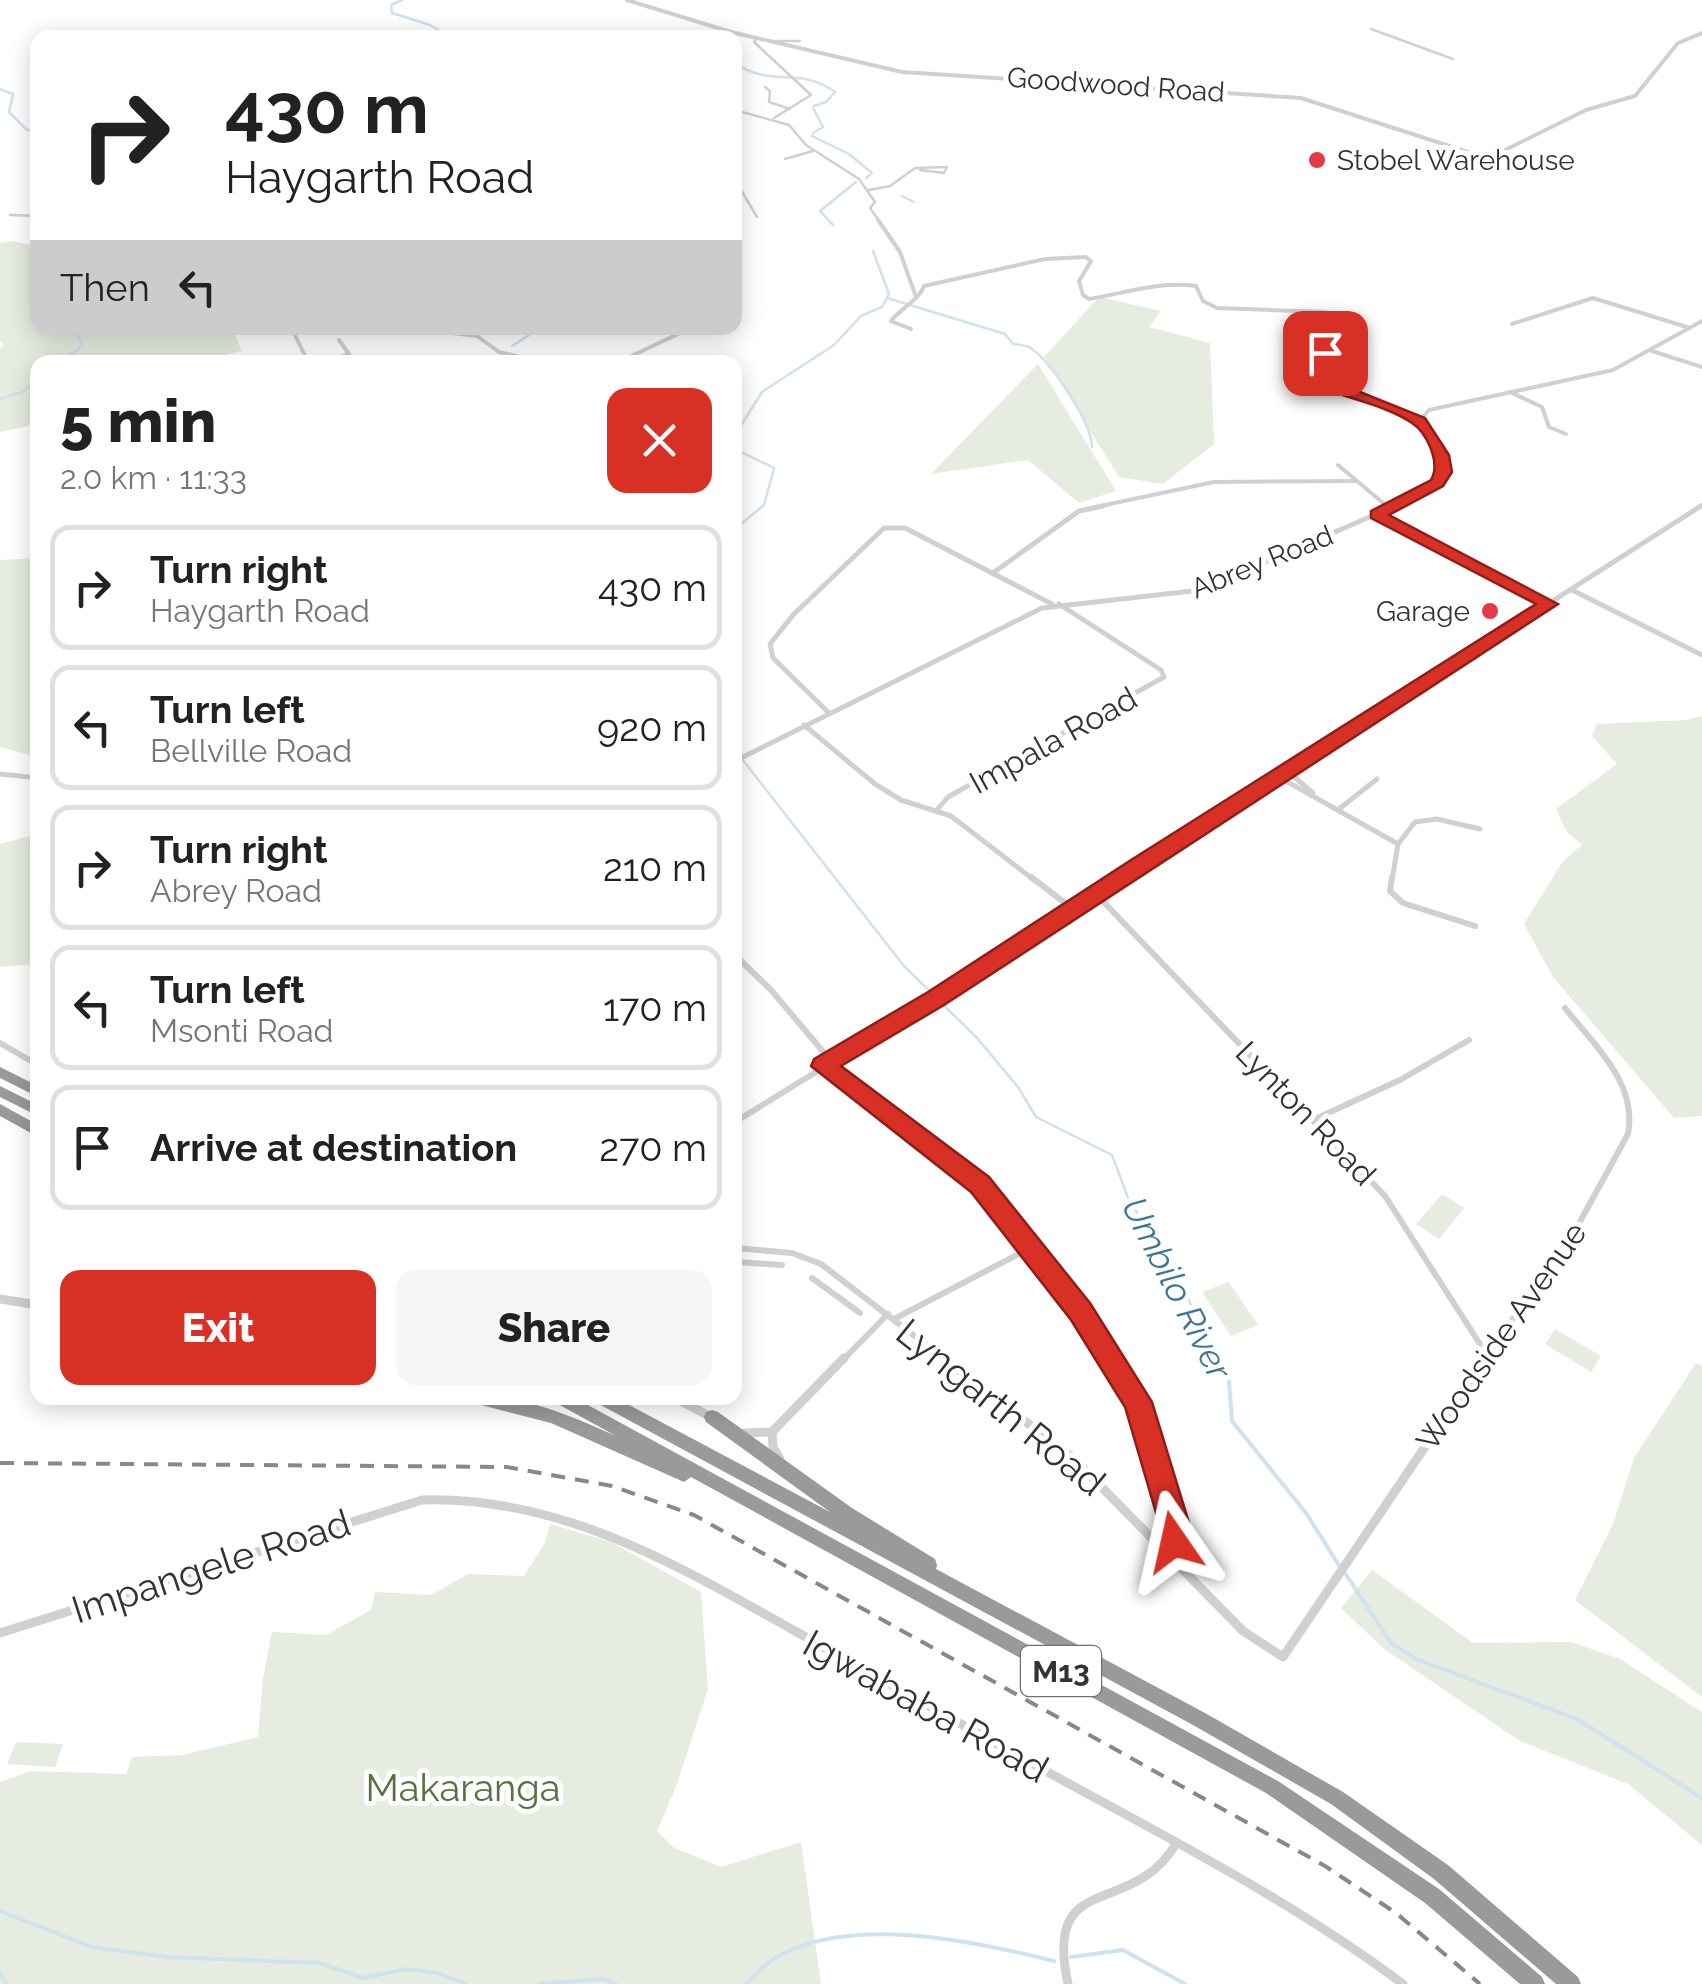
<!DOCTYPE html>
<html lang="en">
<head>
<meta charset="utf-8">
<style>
  :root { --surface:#fff; --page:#f6f6f6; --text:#222; --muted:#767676; --line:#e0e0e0; --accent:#d93025 }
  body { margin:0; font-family:Raleway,sans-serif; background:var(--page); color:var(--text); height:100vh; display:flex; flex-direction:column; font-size:38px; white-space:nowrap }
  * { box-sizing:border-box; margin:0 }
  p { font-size:32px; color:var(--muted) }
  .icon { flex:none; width:55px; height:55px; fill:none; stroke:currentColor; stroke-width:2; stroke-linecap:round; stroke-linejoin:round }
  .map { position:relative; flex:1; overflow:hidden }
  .details { position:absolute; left:30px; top:355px; width:712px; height:1050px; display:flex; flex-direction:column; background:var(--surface); border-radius:20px; box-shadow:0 5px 25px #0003 }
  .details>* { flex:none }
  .hud { position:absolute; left:30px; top:30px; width:712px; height:305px; border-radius:20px; box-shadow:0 5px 25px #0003; background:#fff; color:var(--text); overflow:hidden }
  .pin { position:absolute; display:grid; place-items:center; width:85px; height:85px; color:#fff; margin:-42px; border-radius:20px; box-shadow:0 5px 15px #0006 }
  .me { position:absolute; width:110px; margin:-55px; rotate:349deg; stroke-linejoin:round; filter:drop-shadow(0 0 8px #0008) }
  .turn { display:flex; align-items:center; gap:35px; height:210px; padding:0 30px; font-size:45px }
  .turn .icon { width:130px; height:130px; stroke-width:2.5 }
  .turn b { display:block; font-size:70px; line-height:85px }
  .then { display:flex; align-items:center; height:95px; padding:0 30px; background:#0003; gap:20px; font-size:38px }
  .round { display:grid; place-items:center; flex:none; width:105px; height:105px; border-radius:20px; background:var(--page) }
  .headline { display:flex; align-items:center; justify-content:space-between; height:170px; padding:0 30px }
  h1 { font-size:60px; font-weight:800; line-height:75px }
  .cta { display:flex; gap:20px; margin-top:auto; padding:20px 30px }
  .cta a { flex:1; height:115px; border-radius:20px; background:var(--accent); color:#fff; font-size:40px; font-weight:800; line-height:115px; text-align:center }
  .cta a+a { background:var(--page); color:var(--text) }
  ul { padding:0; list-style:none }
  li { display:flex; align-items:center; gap:30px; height:125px; margin:0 20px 15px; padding:0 10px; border:5px solid var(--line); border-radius:20px }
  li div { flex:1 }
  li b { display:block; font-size:38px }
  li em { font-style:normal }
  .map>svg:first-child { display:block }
  .green { fill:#e6ecdf }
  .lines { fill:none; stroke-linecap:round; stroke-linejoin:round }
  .stream-far1 { stroke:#cfe2ee; stroke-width:2.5 }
  .stream { stroke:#cfe2ee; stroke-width:4 }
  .minor-far4 { stroke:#d0d0d0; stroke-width:2.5 }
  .minor-far3 { stroke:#d0d0d0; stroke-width:4 }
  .minor-far2 { stroke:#d0d0d0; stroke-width:5 }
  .minor-far1 { stroke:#d0d0d0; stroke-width:6 }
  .minor { stroke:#d0d0d0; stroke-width:9 }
  .tertiary-far1 { stroke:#d0d0d0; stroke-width:4 }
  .tertiary { stroke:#d0d0d0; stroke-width:9 }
  .motorway { fill:#9a9a9a; fill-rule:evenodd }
  .rail { stroke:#888; stroke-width:4; stroke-dasharray:14 10; stroke-linecap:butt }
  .route { fill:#d93025; stroke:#8d1f18; stroke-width:2.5 }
  .poi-dot { fill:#e63946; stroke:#fff; stroke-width:4 }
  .labels { text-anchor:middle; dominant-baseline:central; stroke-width:10; stroke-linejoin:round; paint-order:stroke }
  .far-street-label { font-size:28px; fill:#333; stroke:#fff }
  .far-poi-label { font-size:28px; fill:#333; stroke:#fff; text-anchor:start }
  .shield { fill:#fff; stroke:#707070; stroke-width:2.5 }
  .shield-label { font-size:30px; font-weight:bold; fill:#333 }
  .street-label { font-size:32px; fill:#333; stroke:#fff }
  .water-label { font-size:35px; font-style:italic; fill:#3f7597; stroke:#fff }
  .near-street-label { font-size:38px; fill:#333; stroke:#fff }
  .near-park-label { font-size:38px; fill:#56703f; stroke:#fff }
</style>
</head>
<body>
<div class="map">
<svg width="1702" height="1984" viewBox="0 0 1702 1984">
  <rect width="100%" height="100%" fill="#fff"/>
  <g class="green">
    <path d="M12,241l25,5 1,82h194l10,23 -49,11h-155l-1,62 -37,8v-83l4,-4 -4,-4v-98z"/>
    <path d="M1099,297l62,14 -12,16 61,16 4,101 -51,40 -44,-7 -75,-120z"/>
    <path d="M1038,364l78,127 -37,12 -51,-43 -97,14z"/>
    <path d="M37,558h1l-1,199 -37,-10v-187z"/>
    <path d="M1702,716v400l-28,2 -121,-141 -29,-53 39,-63 19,-16 -15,-13 -11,-23 61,-45 -25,-28 5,-12 90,-4z"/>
    <path d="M37,834v130l-37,3v-123z"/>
    <path d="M1442,1194l22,14 -25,31 -23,-15z"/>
    <path d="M1229,1282l29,43 -27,11 -29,-44z"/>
    <path d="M1555,1329l46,27 -10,16 -46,-28z"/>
    <path d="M1696,1363l6,3v331l-127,-97 38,-76 21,-66z"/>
    <path d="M550,1524l61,18 90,50 7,97 -32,98 -19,44 16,16 48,20 80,-25 20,142h-821v-202l31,-11 95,3 6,-17 50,-2 76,-18 5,-59 9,-46 54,3 45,-25 4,-18 56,3 37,-21 56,2 21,-33z"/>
    <path d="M1372,1570l101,73 98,-1 49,17 82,53v133l-74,-61 -108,-43 -136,-92 -43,-41z"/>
    <path d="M16,1742l47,2 -8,23 -48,-3z"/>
  </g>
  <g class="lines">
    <g class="stream-far1">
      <path d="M402,0l-11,5 1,8 38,12 23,13"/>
      <path d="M735,62c33,27 63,3 100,30l-9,10 -12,4"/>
      <path d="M0,89l13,5 -4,18 17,17 12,5"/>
      <path d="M813,108l10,19 -10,6"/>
      <path d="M812,136l37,18 23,19 -6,5"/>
      <path d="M902,196l12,6"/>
      <path d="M833,225l-13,-14 36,-29"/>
      <path d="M887,298l118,36 8,10c3,0 14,2 16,3 22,13 63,76 63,100"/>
      <path d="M512,346l28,-18"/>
      <path d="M61,362l22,-17 -9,-17"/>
      <path d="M0,399l22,-7 16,-12"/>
      <path d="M735,435l27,-43 72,-47 27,-29 21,-9 7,-13 -16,-43"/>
      <path d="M735,449l39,19 -10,37 -29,24"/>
      <path d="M735,750l169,216 73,72 41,49 18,30 76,38 16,43 59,95 11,35 19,33"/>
    </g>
    <g class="stream">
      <path d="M1216,1358l13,23 3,40 74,92 34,54"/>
      <path d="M1345,1573l46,70 25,16 161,60 125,79"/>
      <path d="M0,1911l91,36 77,10 151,6 45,15 42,-9 32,4 28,11"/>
      <path d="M1071,1957l52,-7 62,34"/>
      <path d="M0,1974l7,10"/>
      <path d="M539,1984l64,-5 13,5"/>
      <path d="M746,1984c9,-9 18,-19 29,-26 75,-44 199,-17 279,3"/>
    </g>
    <g class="minor-far4">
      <path d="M1371,29l82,30"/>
      <path d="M757,38l-3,4 57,53 -37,23"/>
      <path d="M775,41h25"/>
      <path d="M765,87l5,4 -1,11 21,7"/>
      <path d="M735,110l54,15 17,20 53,34 16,23 -5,6 10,14"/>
      <path d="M785,159l28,-8"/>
      <path d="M920,170l24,3 3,-6"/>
      <path d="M735,180l22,37"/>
      <path d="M869,190l21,-4 25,-18 32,-1"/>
      <path d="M10,215l28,1"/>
    </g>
    <g class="minor-far3">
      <path d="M878,220l22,32 16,45"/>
      <path d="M1512,324l81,-26 97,30"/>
      <path d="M297,328l-2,7 13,27"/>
      <path d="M412,328l65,8 22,16 44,10"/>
      <path d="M911,329l-20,-8c10,-13 28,-21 33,-35l121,-27 41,-2 5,4 -12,20 4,14 6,4c36,-6 70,-18 107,-13l7,15 14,7 108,4 15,8 2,15 -18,21 9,30 86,35"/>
      <path d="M1652,351l50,16"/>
      <path d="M327,362l22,-8 -10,-14"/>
      <path d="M619,362l61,-29"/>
      <path d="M1510,392l32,15 7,20 17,7"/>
      <path d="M1338,465l51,43"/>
      <path d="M1091,508l123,-26 143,-1"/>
      <path d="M1390,508l39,-19 14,-13 -4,-26 -20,-29 10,-11 184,-40 89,-49"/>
      <path d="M1697,508l5,-3"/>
    </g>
    <g class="minor-far2">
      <path d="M1377,515l171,89"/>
      <path d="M993,573l86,-62 24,-5"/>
      <path d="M1572,590l130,65"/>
      <path d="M829,713l-56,-55 -3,-14 23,-29 91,-87h21l147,76"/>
      <path d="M804,725l71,59 26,16 50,16 83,64"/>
      <path d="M735,761l307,-153 159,-18 194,-84"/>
      <path d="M1286,770l27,23"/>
      <path d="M0,774l38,4"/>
      <path d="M1277,776l121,68"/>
      <path d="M1339,809l38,-30"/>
      <path d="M937,810l11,-13 216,-120 -3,-7 -102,-66"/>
      <path d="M1116,880l585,-374"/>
      <path d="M1392,880l6,-36 17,-22 22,-3 43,10"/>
    </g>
    <g class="minor-far1">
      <path d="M1031,877l42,32"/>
      <path d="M1392,877l-2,14 13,12 72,23"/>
      <path d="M1096,894l289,302 102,159"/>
      <path d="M735,955l37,36 59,70"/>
      <path d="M0,1043l38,22"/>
      <path d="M823,1065l147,111 32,32 112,153"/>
      <path d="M1313,1120l87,-40 69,-40"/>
      <path d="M735,1122l201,-124 184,-121"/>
      <path d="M735,1248l57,5 29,11 126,97"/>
      <path d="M735,1262l47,3"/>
      <path d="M812,1278l48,35"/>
      <path d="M894,1319l138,-72"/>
      <path d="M842,1361l46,-47"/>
      <path d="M1483,1361l93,-132 52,-95c10,-51 -34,-89 -63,-126"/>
    </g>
    <g class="minor">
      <path d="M944,1358l130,101 169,172 40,26 202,-299"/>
      <path d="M1112,1358l17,24 45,141v19l-6,11"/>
      <path d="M675,1398l36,19"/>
      <path d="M772,1432l1,15 7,12"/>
      <path d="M744,1433l28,-1 72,-74"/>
      <path d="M0,1633l422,-133c140,-4 255,65 373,131 72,41 145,81 218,122 131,73 270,141 390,231"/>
      <path d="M1068,1984c-25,-116 62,-64 108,-140"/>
    </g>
    <g class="tertiary-far1">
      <path d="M627,0l104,32 171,40 399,26 170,55"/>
      <path d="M1481,154l22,-3 83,-41 49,-14 43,-53 24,-10"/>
    </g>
    <path class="tertiary" d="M0,1299l38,6"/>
    <g class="motorway">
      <path d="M0,1067l38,19v11l-38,-19z"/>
      <path d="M0,1086l38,19v11l-38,-19z"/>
      <path d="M0,1104l38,21v12l-38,-21z"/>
      <path d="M473,1398c53,-3 95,17 143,38l-60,-33 -3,-5h22l703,383 161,108 103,88 3,7h-25l-95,-81 -159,-110 -575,-316 -7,5 -133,-59 -70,-18 -5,-2z"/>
      <path d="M594,1398h22l214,114 -124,-90 -2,-5 2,-5 6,-2 6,2 134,96 83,51 2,6 -1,4 269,144 138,79 105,73 130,112 3,7h-25l-122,-105 -103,-75 -138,-79 -596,-322z"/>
    </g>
    <path class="rail" d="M0,1463l507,4 105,19 82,29 631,351 71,47 84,71"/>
  </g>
  <path class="route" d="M1325,349l7,4 8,31 85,34 24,37 3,17 -9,14 -54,29 169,89 -614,401 -103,61 148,111 101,126 62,99 37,121v19l-4,11 -11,4 -10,-4 -5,-30 -34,-116 -54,-87 -100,-128 -160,-126 3,-7 114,-67 203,-132 405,-256 -165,-86v-7l60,-31c10,-17 -4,-47 -19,-57 -23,-16 -58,-23 -84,-33l-10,-37z"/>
  <g class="poi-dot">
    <circle cx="1317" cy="160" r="10"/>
    <circle cx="1490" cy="611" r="10"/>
  </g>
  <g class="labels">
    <g class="far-street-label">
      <text transform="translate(1116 85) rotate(4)">Goodwood Road</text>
      <text transform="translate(1262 562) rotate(-22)">Abrey Road</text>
    </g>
    <g class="far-poi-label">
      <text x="1337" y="160">Stobel Warehouse</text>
      <text x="1470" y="611" text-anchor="end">Garage</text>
    </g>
    <rect class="shield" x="1021" y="1646" width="80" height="50" rx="8"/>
    <g class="shield-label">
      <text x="1061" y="1671">M13</text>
    </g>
    <g class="street-label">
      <text transform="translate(1053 740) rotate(-29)">Impala Road</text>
      <text transform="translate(1306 1113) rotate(46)">Lynton Road</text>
      <text transform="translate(1501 1336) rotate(-55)">Woodside Avenue</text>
    </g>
    <g class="water-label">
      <text transform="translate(1177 1288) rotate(63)">Umbilo River</text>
    </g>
    <g class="near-street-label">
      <text transform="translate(1001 1407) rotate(39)">Lyngarth Road</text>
      <text transform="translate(211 1566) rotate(-18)">Impangele Road</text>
      <text transform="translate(926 1706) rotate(29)">Igwababa Road</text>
    </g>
    <g class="near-park-label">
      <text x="463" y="1787">Makaranga</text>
    </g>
  </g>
</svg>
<div class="pin" style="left:1325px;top:353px;background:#d93025"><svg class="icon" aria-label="arrive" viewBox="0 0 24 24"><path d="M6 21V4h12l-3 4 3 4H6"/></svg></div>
<svg class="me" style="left:1174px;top:1542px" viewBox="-20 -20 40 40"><path d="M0-17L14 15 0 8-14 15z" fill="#d93025" stroke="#fff" stroke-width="4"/></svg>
<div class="hud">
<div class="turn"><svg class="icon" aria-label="right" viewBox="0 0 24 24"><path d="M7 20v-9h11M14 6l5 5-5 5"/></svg><div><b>430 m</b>Haygarth Road</div></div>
<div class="then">Then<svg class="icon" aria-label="left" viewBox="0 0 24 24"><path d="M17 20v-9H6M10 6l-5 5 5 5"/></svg></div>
</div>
<section class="details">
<div class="headline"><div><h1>5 min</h1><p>2.0 km · 11:33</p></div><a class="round" style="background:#d93025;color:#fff"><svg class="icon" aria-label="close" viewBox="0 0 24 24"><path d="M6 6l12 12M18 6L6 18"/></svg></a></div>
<ul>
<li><svg class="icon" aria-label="right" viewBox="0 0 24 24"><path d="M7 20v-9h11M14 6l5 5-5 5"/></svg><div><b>Turn right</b><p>Haygarth Road</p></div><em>430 m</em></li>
<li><svg class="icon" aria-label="left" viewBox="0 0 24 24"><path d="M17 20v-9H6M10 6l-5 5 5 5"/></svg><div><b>Turn left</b><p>Bellville Road</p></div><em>920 m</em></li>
<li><svg class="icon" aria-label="right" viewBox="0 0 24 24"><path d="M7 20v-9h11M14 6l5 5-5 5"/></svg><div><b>Turn right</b><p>Abrey Road</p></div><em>210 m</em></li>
<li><svg class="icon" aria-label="left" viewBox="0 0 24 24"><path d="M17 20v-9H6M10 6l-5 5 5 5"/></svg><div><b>Turn left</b><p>Msonti Road</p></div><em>170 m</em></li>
<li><svg class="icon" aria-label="arrive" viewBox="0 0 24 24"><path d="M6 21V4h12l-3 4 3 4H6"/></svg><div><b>Arrive at destination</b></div><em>270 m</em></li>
</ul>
<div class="cta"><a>Exit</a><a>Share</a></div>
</section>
</div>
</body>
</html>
